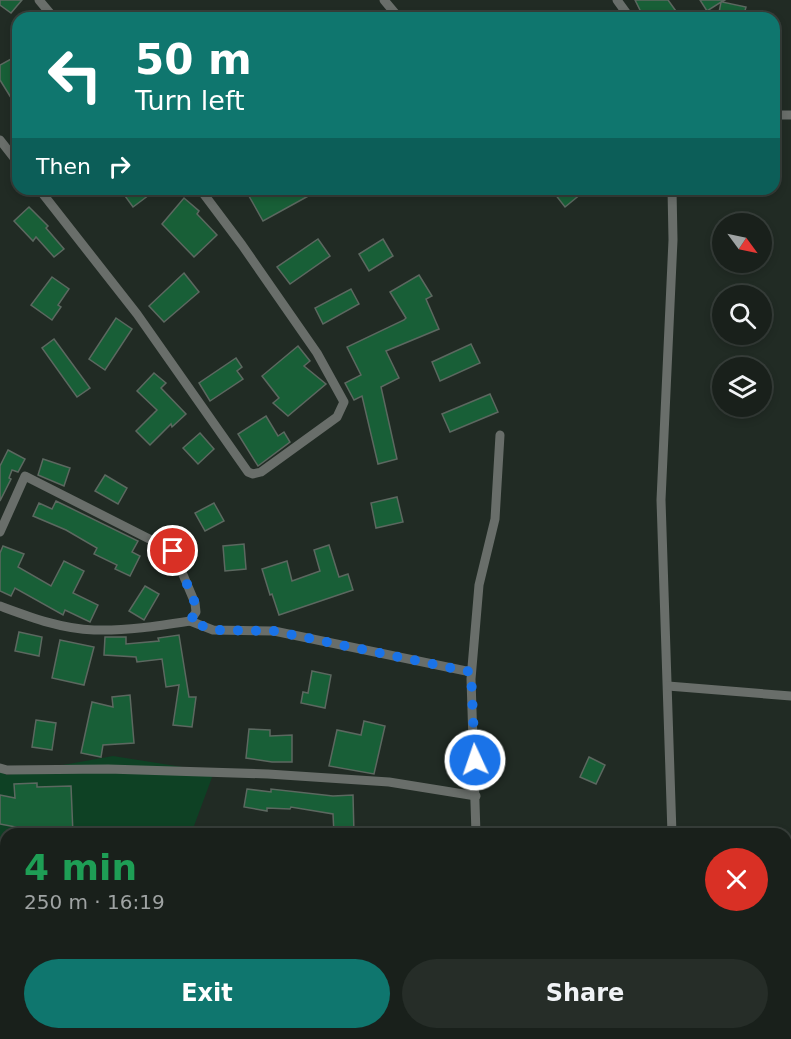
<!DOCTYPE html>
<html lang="en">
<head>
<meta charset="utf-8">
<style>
  :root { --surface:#19201b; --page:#262d28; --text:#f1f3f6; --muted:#9fa3a3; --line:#373e3a; --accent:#0f766e }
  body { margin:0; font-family:"DejaVu Sans",sans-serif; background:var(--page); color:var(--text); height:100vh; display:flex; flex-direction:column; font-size:22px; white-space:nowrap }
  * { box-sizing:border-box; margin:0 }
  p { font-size:20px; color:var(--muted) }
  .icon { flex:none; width:33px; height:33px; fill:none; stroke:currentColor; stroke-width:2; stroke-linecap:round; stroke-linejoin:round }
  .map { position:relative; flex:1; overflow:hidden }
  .drawer { position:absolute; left:0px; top:828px; width:792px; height:212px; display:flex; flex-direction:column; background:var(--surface); border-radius:18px 18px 0 0; box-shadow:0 3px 9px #0003,0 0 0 2px var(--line) }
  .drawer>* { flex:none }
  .hud { position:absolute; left:12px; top:12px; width:768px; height:183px; border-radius:18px; box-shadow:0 3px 9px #0003,0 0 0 2px var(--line); background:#0f766e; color:#fff; overflow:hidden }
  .needle { width:39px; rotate:123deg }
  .controls { position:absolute; left:712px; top:213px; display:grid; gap:12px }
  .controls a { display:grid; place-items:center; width:60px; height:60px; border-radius:50%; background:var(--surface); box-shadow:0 3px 9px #0003,0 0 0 2px var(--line); font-size:30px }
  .pin { position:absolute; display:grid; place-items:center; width:51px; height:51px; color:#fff; margin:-26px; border:3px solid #fff; border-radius:50%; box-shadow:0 2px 6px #0007 }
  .me { position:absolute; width:66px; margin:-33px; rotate:357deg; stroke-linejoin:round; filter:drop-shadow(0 0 4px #0008) }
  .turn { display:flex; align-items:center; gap:21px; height:126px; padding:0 24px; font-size:27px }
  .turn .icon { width:78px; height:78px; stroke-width:2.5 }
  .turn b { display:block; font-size:42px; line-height:51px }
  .then { display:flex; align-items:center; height:57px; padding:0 24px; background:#0003; gap:12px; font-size:22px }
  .round { display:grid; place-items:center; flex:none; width:63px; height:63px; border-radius:32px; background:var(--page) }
  .headline { display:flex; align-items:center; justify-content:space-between; height:102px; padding:0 24px }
  h1 { font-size:36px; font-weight:600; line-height:45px; color:#1e9e55 }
  .button { display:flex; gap:12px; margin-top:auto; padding:12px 24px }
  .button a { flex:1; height:69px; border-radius:36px; background:var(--accent); color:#fff; font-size:24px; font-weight:600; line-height:69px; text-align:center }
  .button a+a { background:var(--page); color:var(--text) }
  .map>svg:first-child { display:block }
  .green { fill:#0e4124 }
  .building { fill:#185f37; stroke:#5c6860; stroke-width:1.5 }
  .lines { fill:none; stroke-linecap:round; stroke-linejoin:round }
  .minor { stroke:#696e6a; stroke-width:9 }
  .route { stroke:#1a73e8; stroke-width:10; stroke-dasharray:0 18 }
</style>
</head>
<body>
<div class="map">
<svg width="791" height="1039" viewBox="0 0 791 1039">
  <rect width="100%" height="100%" fill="#212b24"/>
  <g class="green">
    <path d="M113,756l101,16 -23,62h-185v200h78l-8,1 -4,4h-72v-267l7,3z"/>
    <rect x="127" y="1034" width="42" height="5"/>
  </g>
  <g class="building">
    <path d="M0,0h22l-11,13 -11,-8z"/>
    <path d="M635,0h33l13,18h-37z"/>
    <path d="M700,0h25l-3,2 24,5 -3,11h-25l3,-16 -14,9z"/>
    <path d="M11,59l7,12v38l-18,-29v-15z"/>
    <path d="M120,189h37l-24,18z"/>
    <path d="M245,189h76l-58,32z"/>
    <path d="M551,189h36l-22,18z"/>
    <path d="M184,198l15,13 -2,3 20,21 -23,22 -32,-33z"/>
    <path d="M29,207l19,19 -2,2 18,21 -10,8 -18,-20 -3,4 -19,-20z"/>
    <path d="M318,239l12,17 -40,28 -13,-17z"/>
    <path d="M383,239l10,17 -24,15 -10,-17z"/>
    <path d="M184,273l15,19 -35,30 -15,-16z"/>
    <path d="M419,275l13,21 -6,3 13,30 -53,22 13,27 -18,9 16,72 -19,5 -16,-68 -8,4 -9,-17 16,-8 -14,-28 57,-27 2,-2 -16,-26z"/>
    <path d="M52,277l17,12 -11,16 3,2 -9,13 -21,-15z"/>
    <path d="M351,289l8,15 -36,20 -8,-16z"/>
    <path d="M116,318l16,11 -27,41 -16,-11z"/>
    <path d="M54,339l36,49 -13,9 -35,-49z"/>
    <path d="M471,344l9,19 -40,18 -8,-19z"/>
    <path d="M298,346l12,15 -6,5 22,18 -38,32 -15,-13 6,-5 -17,-22z"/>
    <path d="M236,358l6,9 -5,4 6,8 -33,22 -11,-18z"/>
    <path d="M154,373l12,10 -5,5 25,26 -14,13 -1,-3 -21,21 -14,-14 21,-21 -20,-19z"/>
    <path d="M490,394l8,18 -48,20 -8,-18z"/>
    <path d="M266,416l12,20 6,-4 6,10 -32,24 -20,-32z"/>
    <path d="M200,433l14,16 -16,15 -15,-16z"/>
    <path d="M8,450l17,9 -7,13 -6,-2 -3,8 2,1 -11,22v-35z"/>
    <path d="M43,459l27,9 -6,18 -26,-11z"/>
    <path d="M105,475l22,13 -9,16 -23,-13z"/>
    <path d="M397,497l6,25 -27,6 -5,-25z"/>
    <path d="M56,501l82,40 -6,11 8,4 -10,20 -15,-7 2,-4 -23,-11 3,-6 -31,-18 -33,-14 6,-13 13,6z"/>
    <path d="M214,503l10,18 -19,10 -10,-18z"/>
    <path d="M244,544l2,25 -21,2 -2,-25z"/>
    <path d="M329,545l10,32 9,-3 5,16 -74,25 -7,-21 -2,1 -8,-26 25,-8 5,20 28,-10 -6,-21z"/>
    <path d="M3,546l21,8 -6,13 33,19 13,-25 20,10 -11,22 25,12 -8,17 -25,-12 -2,5 -48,-27 -4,8 -11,-5v-38z"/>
    <path d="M145,586l14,8 -15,26 -15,-9z"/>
    <path d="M19,632l23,5 -3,19 -24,-5z"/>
    <path d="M179,635l10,62h7l-4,30 -19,-2 6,-40 -13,2 -4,-28 -25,3 -1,-5 -32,-2 1,-18h21v7l33,-3 -1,-3z"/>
    <path d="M60,640l34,7 -10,38 -32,-7z"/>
    <path d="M312,671l19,4 -6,33 -24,-5 2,-11 5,1z"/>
    <path d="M130,695l4,48 -31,2 -2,12 -20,-4 11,-51 21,5 -1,-10z"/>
    <path d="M36,720l20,3 -4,27 -20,-3z"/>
    <path d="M364,721l21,5 -11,48 -45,-8 8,-36 24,5z"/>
    <path d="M249,729l21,1v6l22,-1v27h-20l-26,-4z"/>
    <path d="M589,757l16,8 -9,19 -16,-7z"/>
    <path d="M37,783v4l34,-1 2,48h-57v-7l-16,-3v-29l15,3 -1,-14z"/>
    <path d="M247,789l24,3v-3l62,7 20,-1 1,39h-20l-1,-20 -42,-7 -1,2 -23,-1v3l-23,-4z"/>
  </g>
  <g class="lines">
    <g class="minor">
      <path d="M39,0l15,18"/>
      <path d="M384,0l15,18"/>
      <path d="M617,0l13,18"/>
      <path d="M774,115h17"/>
      <path d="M0,140l18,23"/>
      <path d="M39,189l98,125 111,158 5,2 8,-2 76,-55 7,-15 -27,-49 -75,-108 -42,-56"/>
      <path d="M672,189l1,51 -12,260 11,334"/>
      <path d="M0,532l25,-56 148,75 22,52 1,9 -6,9 23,9 61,1 197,41"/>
      <path d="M0,606c30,11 61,23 94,24 32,1 64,-4 96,-9"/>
      <path d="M668,686l123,10"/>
      <path d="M0,768l7,2 101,-1 160,5 121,8 87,14"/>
      <path d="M476,834l-5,-155 8,-94 16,-66 5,-84"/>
      <path d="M488,1034l1,5"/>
      <path d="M673,1034v5"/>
      <path d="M712,1039l48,-5"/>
      <path d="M786,1039l5,-125"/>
    </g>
  </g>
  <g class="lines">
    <path class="route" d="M173,551l22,52 1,9 -6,9 23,9 61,1 197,41 4,88"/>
  </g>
</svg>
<div class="controls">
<a><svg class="needle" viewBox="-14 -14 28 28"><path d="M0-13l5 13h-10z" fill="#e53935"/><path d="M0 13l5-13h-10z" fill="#9fa3a3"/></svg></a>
<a><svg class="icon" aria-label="search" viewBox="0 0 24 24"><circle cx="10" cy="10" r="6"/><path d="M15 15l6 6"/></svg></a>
<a><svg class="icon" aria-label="layers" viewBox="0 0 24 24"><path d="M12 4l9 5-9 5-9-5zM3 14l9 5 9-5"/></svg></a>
</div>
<div class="pin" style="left:173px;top:551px;background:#d93025"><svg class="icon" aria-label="arrive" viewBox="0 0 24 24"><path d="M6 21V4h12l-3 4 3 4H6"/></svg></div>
<svg class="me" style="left:475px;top:760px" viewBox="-20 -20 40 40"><circle r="17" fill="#1a73e8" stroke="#fff" stroke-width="3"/><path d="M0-11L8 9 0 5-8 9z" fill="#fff"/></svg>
<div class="hud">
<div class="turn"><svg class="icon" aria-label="left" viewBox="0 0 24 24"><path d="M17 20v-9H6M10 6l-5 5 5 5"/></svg><div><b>50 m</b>Turn left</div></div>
<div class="then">Then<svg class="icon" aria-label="right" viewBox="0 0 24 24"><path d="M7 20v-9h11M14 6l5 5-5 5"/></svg></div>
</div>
<section class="drawer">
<div class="headline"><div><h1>4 min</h1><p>250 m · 16:19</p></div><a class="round" style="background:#d93025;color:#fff"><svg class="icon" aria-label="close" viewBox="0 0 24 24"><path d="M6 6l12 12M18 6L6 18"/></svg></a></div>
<div class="button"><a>Exit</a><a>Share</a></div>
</section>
</div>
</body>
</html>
